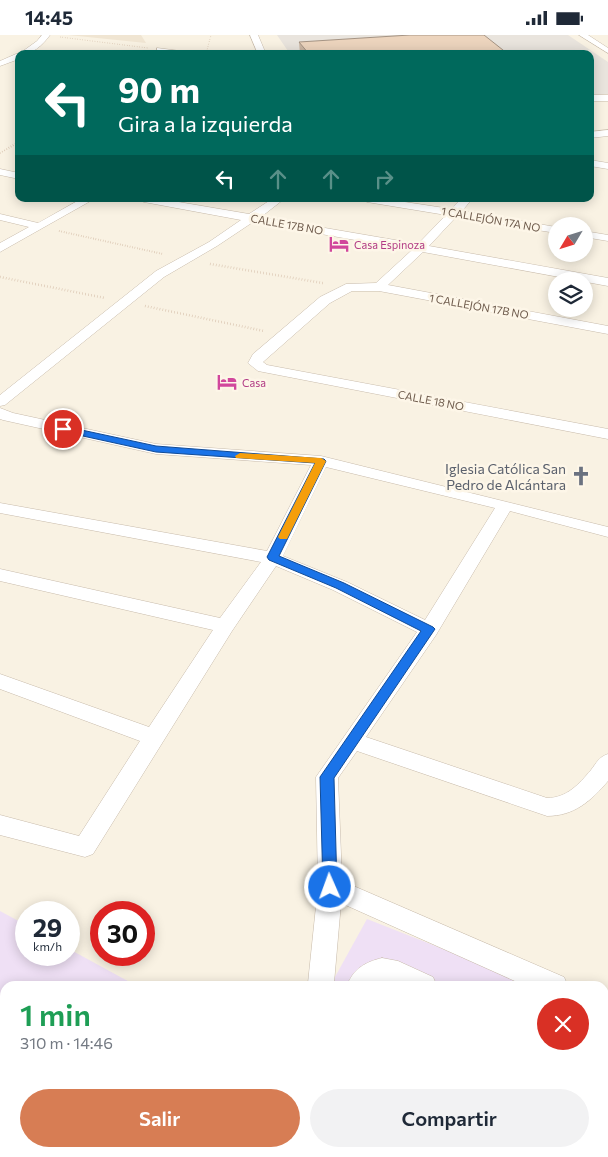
<!DOCTYPE html>
<html lang="es">
<head>
<meta charset="utf-8">
<style>
  :root { --surface:#fff; --page:#f2f2f3; --text:#1f2937; --muted:#747a83; --accent:#d77d54 }
  body { margin:0; font-family:Commissioner,sans-serif; background:var(--page); color:var(--text); height:100vh; display:flex; flex-direction:column; font-size:19px; white-space:nowrap }
  * { box-sizing:border-box; margin:0 }
  p { font-size:16px; color:var(--muted) }
  .icon { flex:none; width:28px; height:28px; fill:none; stroke:currentColor; stroke-width:2; stroke-linecap:round; stroke-linejoin:round }
  .map { position:relative; flex:1; overflow:hidden }
  .drawer { position:absolute; left:0px; top:946px; width:609px; height:176px; display:flex; flex-direction:column; background:var(--surface); border-radius:15px 15px 0 0; box-shadow:0 2px 12px #0003 }
  .drawer>* { flex:none }
  .hud { position:absolute; left:15px; top:15px; width:579px; height:152px; border-radius:10px; box-shadow:0 2px 12px #0003; background:#00695c; color:#fff; overflow:hidden }
  .needle { width:32px; rotate:232deg }
  .tools { position:absolute; left:548px; top:182px; display:grid; gap:10px }
  .tools a { display:grid; place-items:center; width:45px; height:45px; border-radius:50%; background:var(--surface); box-shadow:0 2px 12px #0003; font-size:25px }
  .speed { position:absolute; left:15px; top:866px; display:flex; gap:10px; font-size:25px; font-weight:700; text-align:center }
  .speed>* { display:grid; place-content:center; width:65px; height:65px; border-radius:50%; background:var(--surface); box-shadow:0 2px 12px #0003; line-height:1 }
  .speed small { font-size:12px; font-weight:400 }
  .speed .limit { border:8px solid #d22; background:#fff; color:#111 }
  .pin { position:absolute; display:grid; place-items:center; width:42px; height:42px; color:#fff; margin:-21px; border:2px solid #fff; border-radius:50%; box-shadow:0 1px 5px #0007 }
  .me { position:absolute; width:55px; margin:-28px; rotate:358deg; stroke-linejoin:round; filter:drop-shadow(0 0 4px #0008) }
  .turn { display:flex; align-items:center; gap:18px; height:105px; padding:0 20px; font-size:22px }
  .turn .icon { width:65px; height:65px; stroke-width:2.5 }
  .turn b { display:block; font-size:35px; line-height:42px }
  .lanes { display:flex; align-items:center; height:48px; padding:0 20px; background:#0003; justify-content:center; gap:25px; direction:ltr }
  .lanes .off { opacity:.35 }
  .round { display:grid; place-items:center; flex:none; width:52px; height:52px; border-radius:26px; background:var(--page) }
  .headline { display:flex; align-items:center; justify-content:space-between; height:85px; padding:0 20px }
  h1 { font-size:30px; font-weight:600; line-height:38px; color:#1e9e55 }
  .cta { display:flex; gap:10px; margin-top:auto; padding:10px 20px }
  .cta a { flex:1; height:58px; border-radius:30px; background:var(--accent); color:#fff; font-size:20px; font-weight:600; line-height:58px; text-align:center }
  .cta a+a { background:var(--page); color:var(--text) }
  .status { display:flex; justify-content:space-between; align-items:center; height:35px; padding:0 25px; background:var(--surface); direction:ltr }
  .status svg { height:14px; fill:currentColor }
  .map>svg:first-child { display:block }
  .residential { fill:#f0e5d2 }
  .industrial { fill:#e9e4dd }
  .education { fill:#efe0f5 }
  .lines { fill:none; stroke-linecap:round; stroke-linejoin:round }
  .street-casing { stroke:#c8bbab; stroke-width:1 }
  .path-far2 { stroke:#d0b7a1; stroke-width:1; stroke-dasharray:0.5 2; stroke-linecap:butt }
  .path-far1 { stroke:#d0b7a1; stroke-width:2; stroke-dasharray:0.5 2; stroke-linecap:butt }
  .path { stroke:#d0b7a1; stroke-width:2.5; stroke-dasharray:0.5 2.5; stroke-linecap:butt }
  .street { fill:#fff; fill-rule:evenodd }
  .wall { fill:#cbb6a3 }
  .building { fill:#ecd4bd; stroke:#a59484 }
  .route { fill:#1a73e8; stroke:#114b97 }
  .slow { fill:#f59e0b }
  .labels { text-anchor:middle; dominant-baseline:central; stroke-width:5; stroke-linejoin:round; paint-order:stroke }
  .far-street-label { font-size:11px; fill:#6e5b4c; stroke:#fdf6e8 }
  .far-hotel-label { font-size:11px; fill:#b23c85; stroke:#fdf6e8; text-anchor:start }
  .worship-label { font-size:14px; fill:#5b616d; stroke:#fdf6e8; text-anchor:end }
</style>
</head>
<body>
<div class="status"><b>14:45</b><svg viewBox="0 0 49 12"><path d="M0 12V9h3v3zM5 12V6h3v6zM10 12V3h3v9zM15 12V0h3v12zM26 1h20v11H26zM47 4h2v5h-2z"/></svg></div>
<div class="map">
<svg width="608" height="1122" viewBox="0 0 608 1122">
  <rect width="100%" height="100%" fill="#f9f2e3"/>
  <path class="residential" d="M68,0h73l5,8z"/>
  <path class="industrial" d="M277,0h291l40,27v32l-18,2v-42h-300z"/>
  <g class="education">
    <path d="M0,876l26,14v30h43v-6l68,37h-132v167h599v-133l4,2v135h-608z"/>
    <path d="M367,884l127,50 36,17h-200z"/>
  </g>
  <g class="lines">
    <defs>
      <g id="street">
        <path d="M42,0h8c-8,11 -17,19 -31,19v5l-19,7v-5l16,-7h3l18,-13z"/>
        <path d="M250,0h8l8,19h-8z"/>
        <path d="M579,0h9l20,13v5z"/>
        <path d="M157,13l31,4 4,2 -32,-2h-3z"/>
        <rect x="590" y="60" width="18" height="6"/>
        <path d="M608,95v6l-18,2v-6z"/>
        <path d="M590,125l18,3v6l-18,-3z"/>
        <path d="M0,134l19,4v6l-19,-4z"/>
        <path d="M81,164h13l-94,53v-9l29,-16 -29,-7v-6l38,9z"/>
        <path d="M139,164h22l88,15 23,-15h12l-23,18 157,27 28,-29 -79,-13 -5,-3h23l66,10 10,-10h11l-10,12 94,16v6l-100,-16 -27,29 179,32v8l-185,-34 -35,33 220,41v8l-229,-43h-27l-22,12 -67,59 4,3 341,64v10l-350,-68 -10,-8 5,-9 67,-57 26,-13 30,-1 36,-33 -159,-28 -36,24 -53,31 -159,128 -5,1v-11l156,-124 53,-29 32,-22 -97,-18z"/>
        <path d="M584,196l24,4v6l-24,-4z"/>
        <path d="M0,373l13,5 143,31 165,12 287,71v10l-98,-26 -74,124 -70,102 181,61c20,0 32,-14 44,-28 6,-8 8,-13 17,-16v27c-17,20 -34,35 -61,35l-190,-65 -19,27 4,103 222,96 4,9h-42l-185,-83 -7,80 -1,3h-24l-1,-3 10,-96 -2,-110 101,-145 -84,-42 -57,-24 -44,65 -139,223 -8,3 -85,-22v-20l79,21 61,-95 -140,-52v-15l149,53 64,-97 -213,-49v-12l220,49 41,-56 -261,-49v-10l267,48 44,-86 -155,-11 -153,-34 -3,-1zM326,432l169,41 -70,112 -78,-38 -64,-26z"/>
        <path d="M382,923l16,3 35,16 4,9h-39l-16,-4 -6,4h-29c6,-17 18,-24 35,-28z"/>
        <path d="M604,960l4,2v26l-4,-2z"/>
        <path d="M460,1118h33l2,4h-33z"/>
      </g>
    </defs>
    <use href="#street" class="street-casing"/>
    <g class="path-far2">
      <path d="M60,2l88,11"/>
      <path d="M206,19l5,-19"/>
    </g>
    <g class="path-far1">
      <path d="M0,118l19,-11"/>
      <path d="M59,196l104,23"/>
    </g>
    <g class="path">
      <path d="M210,229l113,19"/>
      <path d="M0,242l105,21"/>
      <path d="M145,271l119,25"/>
    </g>
    <use href="#street" class="street"/>
  </g>
  <path class="wall" d="M299,7l209,12h-208z"/>
  <path class="building" d="M410,0h74l24,19h-199l-10,-12z"/>
  <path class="route" d="M63,391l93,20 168,13 2,2 -47,95 65,27 89,44 2,2 -101,149 3,109 -2,5 -5,2 -5,-2 -2,-5 -3,-110 101,-146 -85,-43 -67,-28 -2,-3 48,-94 -159,-11 -96,-21v-4z"/>
  <path class="slow" d="M240,418l81,5 5,3 -39,78h-7l-2,-2 37,-74 -79,-5 -1,-2z"/>
  <defs>
    <symbol id="hotel-bare" viewBox="-9 -9 18 18"><path d="M-6-4.5h1.5V1H6V5H4.5V3h-9V5H-6ZM-4 0a1.8 1.8 0 1 1 3.6 0ZM.5 0V-2.5h3Q6-2.5 6 0Z" fill="#d1479c" stroke="#fdf6e8" stroke-width="2.5" paint-order="stroke"/></symbol>
    <symbol id="church-bare" viewBox="-9 -9 18 18"><path d="M-1.2-6h2.4v3.5h3.3v2.4h-3.3V6h-2.4V-.1h-3.3v-2.4h3.3Z" fill="#6b7280" stroke="#fdf6e8" stroke-width="2.5" paint-order="stroke"/></symbol>
  </defs>
  <g fill-rule="evenodd">
    <use href="#hotel-bare" x="325" y="195" width="28" height="28"/>
    <use href="#hotel-bare" x="213" y="333" width="28" height="28"/>
    <use href="#church-bare" x="567" y="427" width="28" height="28"/>
  </g>
  <g class="labels">
    <g class="far-street-label">
      <text transform="translate(491 184) rotate(10)">1 CALLEJÓN 17A NO</text>
      <text transform="translate(287 189) rotate(10)">CALLE 17B NO</text>
      <text transform="translate(479 271) rotate(10)">1 CALLEJÓN 17B NO</text>
      <text transform="translate(431 365) rotate(11)">CALLE 18 NO</text>
    </g>
    <g class="far-hotel-label">
      <text x="354" y="209">Casa Espinoza</text>
      <text x="242" y="347">Casa</text>
    </g>
    <g class="worship-label">
      <text x="566" y="433">Iglesia Católica San<tspan x="566" dy="16">Pedro de Alcántara</tspan></text>
    </g>
  </g>
</svg>
<div class="tools">
<a><svg class="needle" viewBox="-14 -14 28 28"><path d="M0-13l5 13h-10z" fill="#e53935"/><path d="M0 13l5-13h-10z" fill="#747a83"/></svg></a>
<a><svg class="icon" aria-label="layers" viewBox="0 0 24 24"><path d="M12 4l9 5-9 5-9-5zM3 14l9 5 9-5"/></svg></a>
</div>
<div class="speed"><div>29<small>km/h</small></div><div class="limit">30</div></div>
<div class="pin" style="left:63px;top:394px;background:#d93025"><svg class="icon" aria-label="arrive" viewBox="0 0 24 24"><path d="M6 21V4h12l-3 4 3 4H6"/></svg></div>
<svg class="me" style="left:330px;top:852px" viewBox="-20 -20 40 40"><circle r="17" fill="#1a73e8" stroke="#fff" stroke-width="3"/><path d="M0-11L8 9 0 5-8 9z" fill="#fff"/></svg>
<div class="hud">
<div class="turn"><svg class="icon" aria-label="left" viewBox="0 0 24 24"><path d="M17 20v-9H6M10 6l-5 5 5 5"/></svg><div><b>90 m</b>Gira a la izquierda</div></div>
<div class="lanes"><svg class="icon" aria-label="left" viewBox="0 0 24 24"><path d="M17 20v-9H6M10 6l-5 5 5 5"/></svg><svg class="icon off" aria-label="ahead" viewBox="0 0 24 24"><path d="M12 20V5M6 11l6-6 6 6"/></svg><svg class="icon off" aria-label="ahead" viewBox="0 0 24 24"><path d="M12 20V5M6 11l6-6 6 6"/></svg><svg class="icon off" aria-label="right" viewBox="0 0 24 24"><path d="M7 20v-9h11M14 6l5 5-5 5"/></svg></div>
</div>
<section class="drawer">
<div class="headline"><div><h1>1 min</h1><p>310 m · 14:46</p></div><a class="round" style="background:#d93025;color:#fff"><svg class="icon" aria-label="close" viewBox="0 0 24 24"><path d="M6 6l12 12M18 6L6 18"/></svg></a></div>
<div class="cta"><a>Salir</a><a>Compartir</a></div>
</section>
</div>
</body>
</html>
